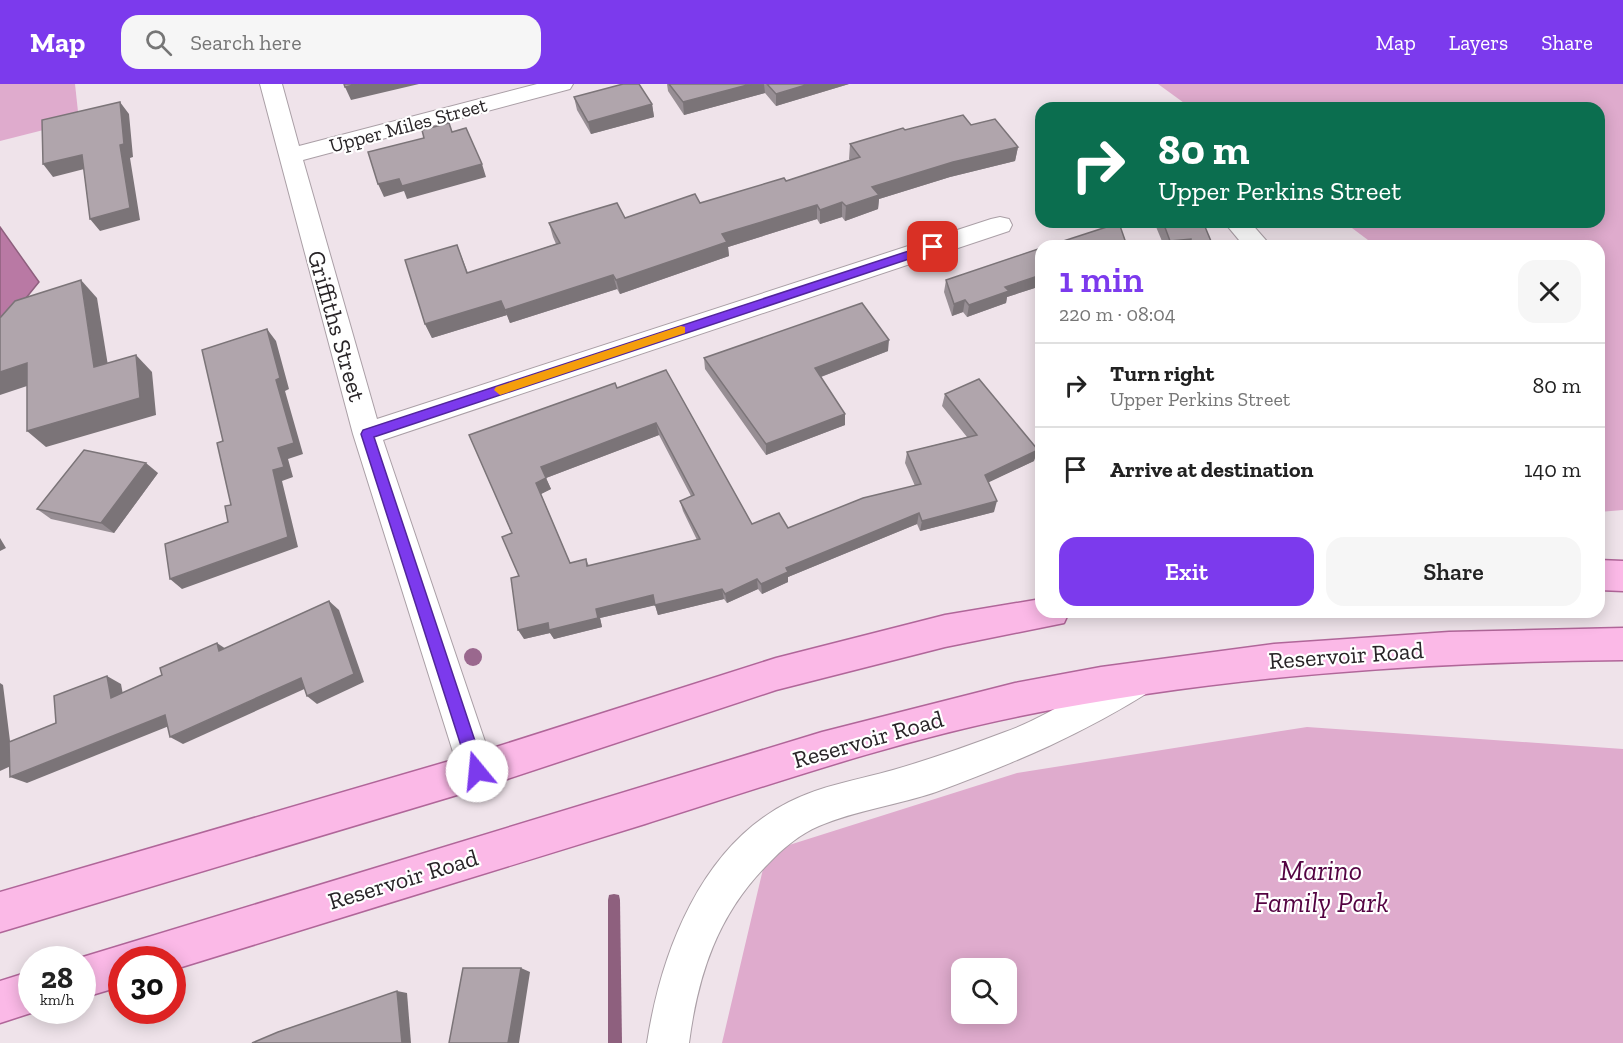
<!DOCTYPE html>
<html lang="en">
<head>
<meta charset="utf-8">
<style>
  :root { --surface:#fff; --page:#f6f6f6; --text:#222; --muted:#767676; --line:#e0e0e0; --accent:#7c3aed }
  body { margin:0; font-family:"Zilla Slab",serif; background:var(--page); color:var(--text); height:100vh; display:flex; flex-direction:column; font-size:22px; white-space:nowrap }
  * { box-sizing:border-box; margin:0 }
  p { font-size:20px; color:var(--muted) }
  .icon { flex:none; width:33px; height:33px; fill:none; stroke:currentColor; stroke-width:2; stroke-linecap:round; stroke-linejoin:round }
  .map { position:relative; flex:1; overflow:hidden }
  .sheet { position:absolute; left:1035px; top:156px; width:570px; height:378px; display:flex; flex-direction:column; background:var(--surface); border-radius:18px; box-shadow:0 3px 15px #0003 }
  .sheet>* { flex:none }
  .hud { position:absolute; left:1035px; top:18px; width:570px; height:126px; border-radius:18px; box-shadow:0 3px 15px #0003; background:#0b6e4f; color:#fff; overflow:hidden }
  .controls { position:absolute; left:951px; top:874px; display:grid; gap:12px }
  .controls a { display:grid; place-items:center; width:66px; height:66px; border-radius:12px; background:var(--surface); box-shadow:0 3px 15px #0003; font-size:30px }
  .speed { position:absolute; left:18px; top:862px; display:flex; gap:12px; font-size:30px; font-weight:700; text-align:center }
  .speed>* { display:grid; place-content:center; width:78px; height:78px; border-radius:50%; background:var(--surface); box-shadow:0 3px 15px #0003; line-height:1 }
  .speed small { font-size:15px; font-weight:400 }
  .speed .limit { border:9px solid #d22; background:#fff; color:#111 }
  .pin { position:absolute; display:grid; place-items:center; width:51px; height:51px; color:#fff; margin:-26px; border-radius:12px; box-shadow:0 3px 9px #0006 }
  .me { position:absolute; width:66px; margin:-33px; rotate:343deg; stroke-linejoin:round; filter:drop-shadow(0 0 4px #0008) }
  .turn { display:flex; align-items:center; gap:21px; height:126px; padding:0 24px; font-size:27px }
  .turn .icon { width:78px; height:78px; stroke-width:2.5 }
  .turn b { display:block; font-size:42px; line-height:51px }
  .round { display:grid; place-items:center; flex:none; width:63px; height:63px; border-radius:18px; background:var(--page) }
  .overview { display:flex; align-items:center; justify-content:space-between; height:102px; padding:0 24px }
  h1 { font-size:36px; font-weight:600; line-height:45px; color:var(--accent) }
  .cta { display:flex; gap:12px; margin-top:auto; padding:12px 24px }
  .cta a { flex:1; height:69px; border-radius:18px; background:var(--accent); color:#fff; font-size:24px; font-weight:600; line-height:69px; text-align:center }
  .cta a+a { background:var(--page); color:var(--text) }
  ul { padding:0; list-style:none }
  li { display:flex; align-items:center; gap:18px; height:84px; padding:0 24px; border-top:2px solid var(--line) }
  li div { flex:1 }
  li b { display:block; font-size:22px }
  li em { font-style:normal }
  header { display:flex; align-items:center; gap:36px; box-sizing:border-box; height:84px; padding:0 30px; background:var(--accent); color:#fff }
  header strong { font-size:28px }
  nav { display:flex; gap:33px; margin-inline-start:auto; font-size:21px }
  .search { width:420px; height:54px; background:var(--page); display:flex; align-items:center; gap:15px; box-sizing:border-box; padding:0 21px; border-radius:18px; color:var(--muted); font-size:22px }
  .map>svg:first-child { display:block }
  .green { fill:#dfabcd; fill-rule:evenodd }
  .water { fill:#b979a4; stroke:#8e607e; stroke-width:1.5 }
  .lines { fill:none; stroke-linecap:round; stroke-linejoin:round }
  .stream { fill:#8e607e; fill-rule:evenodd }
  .street-casing { stroke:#aa9fa6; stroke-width:2 }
  .primary-casing { stroke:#b06699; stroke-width:3 }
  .street { fill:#fff; fill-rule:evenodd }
  .primary { fill:#fbb9e7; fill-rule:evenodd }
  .tree { fill:#9a688e }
  .wall { fill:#978e94; fill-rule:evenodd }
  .shaded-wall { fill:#7b7478 }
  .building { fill:#b0a5ac; stroke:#7b7478; stroke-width:1.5; fill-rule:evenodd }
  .route { fill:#7c3aed; stroke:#51269a; stroke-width:1.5 }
  .slow { fill:#f59e0b }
  .labels { text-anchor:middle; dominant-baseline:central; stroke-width:4.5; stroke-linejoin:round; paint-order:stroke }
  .far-street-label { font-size:20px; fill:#282427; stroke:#fff }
  .street-label { font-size:24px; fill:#282427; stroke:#fff }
  .near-park-label { font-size:28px; font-style:italic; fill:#540342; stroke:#fff }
</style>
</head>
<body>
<header>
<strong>Map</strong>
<div class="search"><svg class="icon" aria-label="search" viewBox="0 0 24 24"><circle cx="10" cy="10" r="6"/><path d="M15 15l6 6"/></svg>Search here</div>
<nav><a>Map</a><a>Layers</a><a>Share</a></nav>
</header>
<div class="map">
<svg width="1623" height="959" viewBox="0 0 1623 959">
  <rect width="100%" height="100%" fill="#efe3ea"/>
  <g class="green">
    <path d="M0,0h75l4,37 -79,20z"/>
    <path d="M1158,0h465v426l-24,2v-266h-223l-32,-24h255v-114h-408z"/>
    <path d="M1307,643l316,22v294h-901l45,-191 250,-79zM962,885h44v45h-44z"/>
  </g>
  <path class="water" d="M0,143l39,55 -39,48z"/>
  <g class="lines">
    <path class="stream" d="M614,810l5,1 1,5 2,143h-14v-143l1,-5z"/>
    <defs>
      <g id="street">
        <path d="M260,0h22l17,62 238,-62h36l-3,5 -267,71 74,259 614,-200 9,-2 9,2 3,6 -3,6 -626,209 112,331 -5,12 -13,6 -13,-6 -5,-12 -106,-337z"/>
        <path d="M1224,138h26l21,24h-27z"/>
        <path d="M1142,578l12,5 5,11 -5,11c-73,46 -137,73 -218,103 -38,13 -80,18 -117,34 -19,8 -37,23 -51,38 -50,50 -70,110 -79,179h-42c14,-91 54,-197 142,-241 33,-17 69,-22 104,-32 38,-11 75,-24 112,-38 49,-17 89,-51 137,-70z"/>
      </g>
      <g id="primary">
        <path d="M1599,476l24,1v30l-24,-1z"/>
        <path d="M1041,515v13h28l-5,11 -119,24 -169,43 -299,99 -477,143v-40l477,-139 299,-95 169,-43z"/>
        <path d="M1623,544v32c-203,2 -404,16 -603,56 -128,26 -251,69 -375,108 -157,49 -315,97 -473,146v-10h-50v26l-40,12v-38h-9l749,-228 193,-49 86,-16 173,-23 175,-12z"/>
        <path d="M32,887v40h5l-37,12v-42z"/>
      </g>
    </defs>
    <use href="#street" class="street-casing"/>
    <use href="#primary" class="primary-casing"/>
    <use href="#street" class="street"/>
    <use href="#primary" class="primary"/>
  </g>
  <circle class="tree" cx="473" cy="573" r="9"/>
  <g class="wall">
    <path d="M667,0h182l-73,22 -11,-13 -81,22 -16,-24z"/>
    <path d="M574,13l78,7 2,13 -63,17 -14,-24z"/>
    <path d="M971,41l47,22 -3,14 -65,16 -71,22 -1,10 -33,12 -3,-4 -22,7 -3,-5 -89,28 1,9 -109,38 -3,-5 -107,34 -3,-8 -75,23 -7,-14 32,-79 11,28 88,-29 -3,-7 -4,-14 76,-5 75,-15 86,-22 64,-21 -1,-1 1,-15 55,-14z"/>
    <path d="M1154,138h49l10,24h-49z"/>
    <path d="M1041,164v38l-34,11 -1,6 -39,14 -4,-5 -11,4 -8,-24 2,-12z"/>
    <path d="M888,267l-67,26 24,37v11l-79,30 -61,-86 -1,-11z"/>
    <path d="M666,286l86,154 36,4 127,-42 -10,-23 2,-11 60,-15 -25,-31 3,-12 89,67 -46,21 6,30 -74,19 -3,-7 -129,53v5l-26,12 -4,-5 -31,14 -3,-4 -66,16 -3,-10 -55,13 2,9 -48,12 -4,-6 -26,6 -5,-63 -7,-43 -43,-98 148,-47zM659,351l32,61 -11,5 3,10 14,29 -108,26 -3,-7 -16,4 -29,-69 10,-5 -5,-11z"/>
    <path d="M158,389l-44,60 -63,-14 -14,-10z"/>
  </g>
  <g class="shaded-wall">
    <path d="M358,0h61l-68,16 -6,-13z"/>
    <path d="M751,0h13l1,9 -81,22 -1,-13z"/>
    <path d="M809,0h40l-73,22v-12z"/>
    <path d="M120,18l9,12 4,43 -3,1 10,62 -40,11 -10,-12 30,-74z"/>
    <path d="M652,20l2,13 -63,17 -3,-12z"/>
    <path d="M1018,63l-3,14 -65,16 -71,22 -1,10 -33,12 1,-15 26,-19 81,-25z"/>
    <path d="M82,71l10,12 -39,10 -10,-13z"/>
    <path d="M482,80l4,13 -79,22 -3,-8 -20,6 -6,-13 21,-5z"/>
    <path d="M842,118v15l-22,7v-14z"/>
    <path d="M817,121v14l-89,28 1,9 -109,38 -4,-14 106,-46z"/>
    <path d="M613,191l4,14 -107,34 -5,-13z"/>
    <path d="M1041,191v11l-34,11 -1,6 -39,14 2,-12 36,-18z"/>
    <path d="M81,196l16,18 14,86 -17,-17z"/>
    <path d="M965,216l-2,12 -11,4 2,-12z"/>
    <path d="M501,217l6,14 -75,23 -7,-14z"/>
    <path d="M267,245l9,12 13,48 -4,2 18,63 -15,5 5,18 -11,4 16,66 -116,42 -12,-10 118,-42 -15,-67 5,-22 -2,-68z"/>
    <path d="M889,256l-1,11 -73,28v-11z"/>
    <path d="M136,271l16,17 4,43 -110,32 -19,-16z"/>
    <path d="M27,279l18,17 -45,15v-23z"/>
    <path d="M845,330v11l-79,30v-11z"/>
    <path d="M656,339l3,12 -113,43 -5,-11z"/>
    <path d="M1038,366l-4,11 -53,25 4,-11z"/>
    <path d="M146,379l12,10 -44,60 -13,-10z"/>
    <path d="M546,394l5,11 -10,5 -5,-11z"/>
    <path d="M997,417l-3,11 -74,19 2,-10z"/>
    <path d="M919,429l-2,11 -129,53v5l-26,12 -1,-10 25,-16z"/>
    <path d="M0,454l6,10 -6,3z"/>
    <path d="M757,495l1,10 -31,14 -2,-9z"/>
    <path d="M722,505l2,10 -66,16 -3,-10z"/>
    <path d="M653,511l3,10 -56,13 2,9 -48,12 -4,-6 -26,6 -6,-9 78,-21z"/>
    <path d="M329,517l10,9 25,72 -47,22 -10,-8z"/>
    <path d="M217,559l12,8h-10z"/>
    <path d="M107,592l14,8 4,21 -14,-7z"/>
    <path d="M301,594l10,8 -128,58 -13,-7z"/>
    <path d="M0,599l3,2 10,80 -13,6z"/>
    <path d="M165,631l14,7 -152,61 -17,-6z"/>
    <path d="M521,884l9,4 -11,71h-11z"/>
    <path d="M397,907l10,2 4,50h-9z"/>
  </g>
  <g class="building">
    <path d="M344,0h14l-13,3z"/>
    <path d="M623,0h16l13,20 -64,18 -14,-25z"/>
    <path d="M669,0h82l-68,18z"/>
    <path d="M767,0h42l-33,10z"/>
    <path d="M120,18l4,42 -4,1 10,63 -40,11 -8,-64 -39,9 -1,-44z"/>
    <path d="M963,31l8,10 24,-6 23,28 -65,15 -81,25 7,8 -33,11 -4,-4 -22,8 -3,-5 -95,29 5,8 -111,38 -3,-5 -108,35 -4,-9 -76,23 -20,-64 52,-15 10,28 93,-30 -11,-20 68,-20 8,15 70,-24 5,9 84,-25 2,3 74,-24 -10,-13 53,-16 2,2z"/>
    <path d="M449,39l3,9 14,-4 16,36 -80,22 -3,-7 -21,5 -10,-32 56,-14 -2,-8z"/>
    <path d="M1163,138h40l10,24h-22v-7l-21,2z"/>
    <path d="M1119,139l8,23h-79z"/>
    <path d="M1041,164v27l-36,12 4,4 -40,14 -4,-5 -11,4 -8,-24z"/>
    <path d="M81,196l13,87 42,-12 4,43 -113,33v-68l-27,9v-54l15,-17z"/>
    <path d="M862,219l27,37 -74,28 30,46 -79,30 -62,-86z"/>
    <path d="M267,245l13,49 -4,2 18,63 -16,5 6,19 -11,3 15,67 -118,42 -5,-35 63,-22 -3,-16 6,-1 -14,-62 6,-2 -21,-91z"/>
    <path d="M666,286l86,154 27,-11 9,15 75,-30 58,-14 -14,-32 70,-17 -32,-41 34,-15 59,71 -53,25 12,26 -75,20 -3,-8 -133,55 2,4 -27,12 -4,-5 -32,15 -3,-5 -67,16 -2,-10 -57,14 2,9 -49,12 -1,-7 -30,7 -7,-52 8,-2 -17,-39 10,-4 -43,-98 146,-52 2,5zM656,339l38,72 -14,6 20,38 -113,27 -1,-7 -16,4 -34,-80 10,-5 -5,-11z"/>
    <path d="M84,366l62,13 -45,60 -64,-14z"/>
    <path d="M329,517l25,73 -47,22 -6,-18 -131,59 -5,-22 -155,62 -1,-35 47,-19 -2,-27 53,-20 4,22 51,-23 -2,-7 57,-25 2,8z"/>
    <path d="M463,884h58l-13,75h-59z"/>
    <path d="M397,907l5,52h-150l26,-11z"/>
  </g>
  <path class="route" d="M933,159l3,2v5l-562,187 111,334 -3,6 -5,2 -6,-2 -110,-343 2,-4z"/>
  <path class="slow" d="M681,242l4,1v6l-185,62 -6,-5 2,-3z"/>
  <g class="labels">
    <g class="far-street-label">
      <text transform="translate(408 41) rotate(-15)">Upper Miles Street</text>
    </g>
    <g class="street-label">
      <text transform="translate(337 242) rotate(74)">Griffiths Street</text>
      <text transform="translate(1346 571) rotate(-4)">Reservoir Road</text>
      <text transform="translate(868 655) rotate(-16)">Reservoir Road</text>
      <text transform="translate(403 795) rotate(-17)">Reservoir Road</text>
    </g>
    <g class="near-park-label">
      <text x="1321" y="786">Marino<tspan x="1321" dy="32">Family Park</tspan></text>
    </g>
  </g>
</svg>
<div class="controls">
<a><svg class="icon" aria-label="search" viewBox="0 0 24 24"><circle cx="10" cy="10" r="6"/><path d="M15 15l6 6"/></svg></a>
</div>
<div class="speed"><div>28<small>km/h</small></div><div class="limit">30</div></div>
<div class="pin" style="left:933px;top:163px;background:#d93025"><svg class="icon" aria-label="arrive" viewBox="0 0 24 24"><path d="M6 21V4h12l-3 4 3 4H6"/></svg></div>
<svg class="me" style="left:477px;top:687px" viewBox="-20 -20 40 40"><circle r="19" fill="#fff"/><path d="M0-13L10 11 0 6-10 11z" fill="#7c3aed"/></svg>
<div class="hud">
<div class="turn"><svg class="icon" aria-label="right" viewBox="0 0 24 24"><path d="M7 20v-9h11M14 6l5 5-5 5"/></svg><div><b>80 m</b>Upper Perkins Street</div></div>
</div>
<section class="sheet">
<div class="overview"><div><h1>1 min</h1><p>220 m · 08:04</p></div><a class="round"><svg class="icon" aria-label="close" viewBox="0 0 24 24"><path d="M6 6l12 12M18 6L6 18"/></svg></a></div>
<ul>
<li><svg class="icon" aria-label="right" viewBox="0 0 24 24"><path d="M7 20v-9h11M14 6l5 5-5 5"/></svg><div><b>Turn right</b><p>Upper Perkins Street</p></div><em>80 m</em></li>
<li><svg class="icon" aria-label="arrive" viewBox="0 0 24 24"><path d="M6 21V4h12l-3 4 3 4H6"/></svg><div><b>Arrive at destination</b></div><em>140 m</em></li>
</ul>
<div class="cta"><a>Exit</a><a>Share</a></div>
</section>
</div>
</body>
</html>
